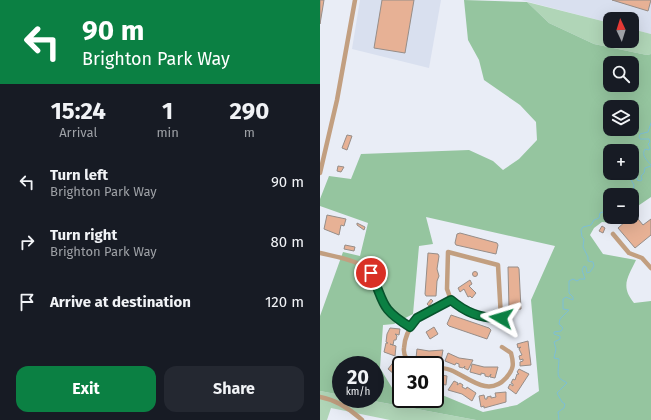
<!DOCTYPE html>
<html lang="en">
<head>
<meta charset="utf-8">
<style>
  :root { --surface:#171b24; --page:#242831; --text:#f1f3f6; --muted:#9ea1a6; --accent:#0b8043 }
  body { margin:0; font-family:"Fira Sans",sans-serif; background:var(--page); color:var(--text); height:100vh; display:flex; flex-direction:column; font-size:15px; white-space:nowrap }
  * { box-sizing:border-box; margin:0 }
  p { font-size:13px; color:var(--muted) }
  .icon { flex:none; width:22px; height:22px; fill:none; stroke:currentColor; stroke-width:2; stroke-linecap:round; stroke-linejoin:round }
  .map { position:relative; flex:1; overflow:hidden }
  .panel { display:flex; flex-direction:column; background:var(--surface); width:320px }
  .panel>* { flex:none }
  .banner { background:#0b8043; color:#fff; overflow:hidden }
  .needle { width:26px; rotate:356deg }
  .tools { position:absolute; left:283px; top:12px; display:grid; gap:8px }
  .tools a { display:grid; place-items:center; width:36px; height:36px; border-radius:8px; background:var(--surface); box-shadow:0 4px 16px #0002; font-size:20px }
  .speed { position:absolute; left:12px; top:356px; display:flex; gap:8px; font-size:20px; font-weight:700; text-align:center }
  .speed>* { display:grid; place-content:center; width:52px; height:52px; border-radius:50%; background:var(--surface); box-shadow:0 4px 16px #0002; line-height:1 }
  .speed small { font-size:10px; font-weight:400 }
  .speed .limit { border:2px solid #111; border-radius:6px; background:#fff; color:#111 }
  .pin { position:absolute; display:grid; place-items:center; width:34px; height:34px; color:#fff; margin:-17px; border:2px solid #fff; border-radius:50%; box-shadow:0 1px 4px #0007 }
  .me { position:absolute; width:44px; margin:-22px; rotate:277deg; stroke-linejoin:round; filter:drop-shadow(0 0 3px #0008) }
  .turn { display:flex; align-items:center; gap:14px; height:84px; padding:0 16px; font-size:18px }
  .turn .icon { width:52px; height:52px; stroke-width:2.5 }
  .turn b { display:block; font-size:28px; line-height:34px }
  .eta { display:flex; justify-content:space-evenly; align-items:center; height:68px; text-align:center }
  .eta b { font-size:24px; font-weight:700; line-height:28px }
  .button { display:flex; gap:8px; margin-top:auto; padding:8px 16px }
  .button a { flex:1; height:46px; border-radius:12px; background:var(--accent); color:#fff; font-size:16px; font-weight:700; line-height:46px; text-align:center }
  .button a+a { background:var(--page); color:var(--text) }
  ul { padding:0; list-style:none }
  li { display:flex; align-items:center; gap:12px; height:60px; padding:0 16px }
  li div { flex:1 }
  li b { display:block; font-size:15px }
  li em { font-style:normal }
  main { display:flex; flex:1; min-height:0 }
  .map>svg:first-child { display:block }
  .built { fill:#d9e0ef }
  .green { fill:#b0d5b7 }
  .forest { fill:#95c59f; fill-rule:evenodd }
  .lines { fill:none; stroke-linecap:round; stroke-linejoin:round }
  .stream { stroke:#7dbfd5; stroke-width:1 }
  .building { fill:#e7b195; stroke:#968d88 }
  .minor { stroke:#c29f80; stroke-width:4.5 }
  .route-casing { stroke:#07532c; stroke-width:10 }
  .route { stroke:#0b8043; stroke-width:7 }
</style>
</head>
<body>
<main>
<section class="panel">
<div class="banner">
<div class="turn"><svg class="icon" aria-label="left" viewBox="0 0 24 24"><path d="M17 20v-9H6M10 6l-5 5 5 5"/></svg><div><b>90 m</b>Brighton Park Way</div></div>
</div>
<div class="eta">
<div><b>15:24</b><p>Arrival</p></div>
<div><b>1</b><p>min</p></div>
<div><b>290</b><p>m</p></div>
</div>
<ul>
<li><svg class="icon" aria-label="left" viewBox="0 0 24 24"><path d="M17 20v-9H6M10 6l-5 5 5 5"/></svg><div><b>Turn left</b><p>Brighton Park Way</p></div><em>90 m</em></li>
<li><svg class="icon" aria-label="right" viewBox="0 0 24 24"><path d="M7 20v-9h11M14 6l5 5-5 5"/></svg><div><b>Turn right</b><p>Brighton Park Way</p></div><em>80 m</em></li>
<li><svg class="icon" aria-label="arrive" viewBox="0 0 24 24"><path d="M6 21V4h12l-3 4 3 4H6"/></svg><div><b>Arrive at destination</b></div><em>120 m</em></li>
</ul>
<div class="button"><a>Exit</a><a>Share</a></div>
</section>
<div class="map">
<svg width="331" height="420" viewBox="0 0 331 420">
  <rect width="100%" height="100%" fill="#e9edf6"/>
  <g class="built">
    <path d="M40,0h81l-12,68 -77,-19z"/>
    <path d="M201,0h130v34l-19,-5v-10h-22v4z"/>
  </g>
  <g class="green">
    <path d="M207,2l83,21v18h22v-12l19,5v20l-4,1 -53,-11 -45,-21z"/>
    <path d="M0,391l21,4v4h22l113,21h-86l-59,-12 -4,12h-7z"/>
  </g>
  <path class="forest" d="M144,0l63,2 22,21 45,21 53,11 4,-1v143l-19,13v-15h-22v22h12l-8,6 -12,-1 -8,6 -4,7 13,19 33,6c-8,17 -16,26 -2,43l17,-2v119h-175l-113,-21h12v-34h-34v30l-21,-4v-75l23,-64 17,4 8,-33 -48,-17v-7l9,-23 22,3 10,-25 108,-4 24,11 10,9 16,-11 18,-19 -1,-18 -16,-17 -36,-25 -5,-20 -11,-20zM290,63h22v22h-22zM290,107h22v22h-22zM290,151h22v22h-22zM106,217l129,29 -24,54 8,91 -22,14 -34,7 -48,-20v7h-34v-8h-7l-14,-23 3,-43 11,-1 19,-10 6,-68 14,-2z"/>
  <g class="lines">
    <g class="stream">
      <path d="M331,123l-3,9 -8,2 -1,3 1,2h9l1,3 -2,2 2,4 -1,2 -4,-1c-4,7 2,11 6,16"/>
      <path d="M312,196l2,-11 -4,-7 7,-2v4l3,1 2,-1 -1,-4 3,-3 1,-5 6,-2"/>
      <path d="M239,420l-1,-8 6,-4 1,-4 -3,-2 -5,-9 10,-10c-2,-2 -7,-3 -8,-6 -2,-2 0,-14 0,-18l-5,-1 2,-9 -2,-7 6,-3v-3l-6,-2v-2l7,-1 2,-3 -4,-4 1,-5 9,-9 -6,-1v-10l3,-2 7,3v-3l-4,-4v-12l4,-2 4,2 3,-2h5l-3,-9 2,-4 2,1 1,6 3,-1 4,-6 -1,-4 -5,-1v-4l-5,-10 1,-8 -2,-2 -1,-7 2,-3 8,-2 3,-5 5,-2 1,-5 3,-1 4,6 4,-1"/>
    </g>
  </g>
  <g class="building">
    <path d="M0,0h4l-4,24z"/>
    <path d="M62,0h32l-9,53 -31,-5z"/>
    <path d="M292,0h39l-3,11z"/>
    <path d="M27,135l5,1 -5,14 -5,-2z"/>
    <path d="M18,166l6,1 -3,5 -4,-1z"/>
    <path d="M314,214l9,11 8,-6v16l-16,13 -17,-20z"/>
    <path d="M7,215l19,4 -2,7 -3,-1 -2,10 -15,-6z"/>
    <path d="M37,223l8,4 -1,3 -7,-5z"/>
    <path d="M282,226l3,2 -2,5 -4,-2z"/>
    <path d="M140,233l37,10 1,2 -2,9 -40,-9 -1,-2 2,-9z"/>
    <path d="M25,245l10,2 -1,4 -10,-2z"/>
    <path d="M108,253l10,1 1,2 -2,13 2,7 -2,5 -1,15h-10l-1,-2z"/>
    <path d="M188,267h10l1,2 2,40 -10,1 -2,-2z"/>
    <circle cx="155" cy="274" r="2.5"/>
    <path d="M150,280l2,4 -3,2 7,7 -4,5 -2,-2 -2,1 -4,-8 -4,3 -2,-4z"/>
    <path d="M111,299l2,2 -4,5 -2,-2z"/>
    <path d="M131,315l38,13 2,2 -4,9 -38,-13 -2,-2z"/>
    <path d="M114,327l4,7 -8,5 -4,-7z"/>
    <path d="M70,328l10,1 -1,6 -4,-1 2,2 -1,4h-2l-1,5 -3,-1 6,2 -1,10 -11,-4 2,-9h2l-2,-1 1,-8z"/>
    <path d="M208,341l3,24 -11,1v-4l3,-1v-2l-3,1 -1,-4 3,-1 -3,-6 2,-2 -3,1 -1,-4z"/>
    <path d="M97,349l12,2 14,-1 -2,11 -5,-1 1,-2 -2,3 -5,-1 1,-2 -4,-1v2l-11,-1z"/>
    <path d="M128,353l11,5 14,2 -5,10 -4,-2 1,-2 -2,2 -4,-1v-3l-3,-1 -1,2 -10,-4z"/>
    <path d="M75,360l6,5v15l-13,-11z"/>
    <path d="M152,364l12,3h14l-3,11 -5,-1 1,-3 -2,3 -4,-1v-2l-4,-1v2l-11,-3z"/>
    <path d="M199,369l10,5 -13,20 -8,-6 2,-4 3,2v-2l-2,-1 2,-4 2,1 2,-6h2l-2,-2z"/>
    <path d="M117,374l10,2 -1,9 -11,-2z"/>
    <path d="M134,381l4,2 -1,2 3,-2 3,2 -1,2 4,2 1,-2 9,6 -4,8 -10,-7 -14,-4z"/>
    <path d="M186,392v10l-22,6v-2l-3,1 -2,-11 5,-1 1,4h2v-2l4,-1v2l5,-1 -1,-4z"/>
  </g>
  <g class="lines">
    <g class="minor">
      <path d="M0,173l17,-73 18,-100"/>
      <path d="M293,234l16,19 13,5 9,10"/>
      <path d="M0,253c13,3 27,5 39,11 19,9 17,32 29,46 5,7 15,12 22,17"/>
      <path d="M95,365c-7,-3 -12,-9 -11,-17 2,-29 25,-35 47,-48 14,12 32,18 50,18l-3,-53 -50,-13 -1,37 4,11"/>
      <path d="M115,367c6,1 12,1 18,4 17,8 36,26 53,7 8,-9 8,-14 5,-25l-9,-6"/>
      <path d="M0,397c17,3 30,12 42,23"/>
    </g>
  </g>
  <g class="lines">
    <defs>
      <path id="route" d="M51,273c14,30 8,35 39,54l7,-9 34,-18c14,12 32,19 50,18"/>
    </defs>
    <use href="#route" class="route-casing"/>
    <use href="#route" class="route"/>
  </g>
</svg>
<div class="tools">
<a><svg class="needle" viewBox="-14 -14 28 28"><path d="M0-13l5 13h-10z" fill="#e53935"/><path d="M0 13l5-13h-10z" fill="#9ea1a6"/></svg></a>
<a><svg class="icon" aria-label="search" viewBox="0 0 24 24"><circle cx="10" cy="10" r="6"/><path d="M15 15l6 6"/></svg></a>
<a><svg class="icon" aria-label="layers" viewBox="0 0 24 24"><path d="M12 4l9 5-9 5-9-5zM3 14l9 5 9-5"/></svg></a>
<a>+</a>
<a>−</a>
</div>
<div class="speed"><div>20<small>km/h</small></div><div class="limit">30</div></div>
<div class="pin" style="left:51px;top:273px;background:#d93025"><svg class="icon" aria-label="arrive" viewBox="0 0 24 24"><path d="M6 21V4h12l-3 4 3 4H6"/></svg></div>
<svg class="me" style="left:181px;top:318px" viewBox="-20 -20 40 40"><path d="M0-17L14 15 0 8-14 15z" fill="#0b8043" stroke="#fff" stroke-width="4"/></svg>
</div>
</main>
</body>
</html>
